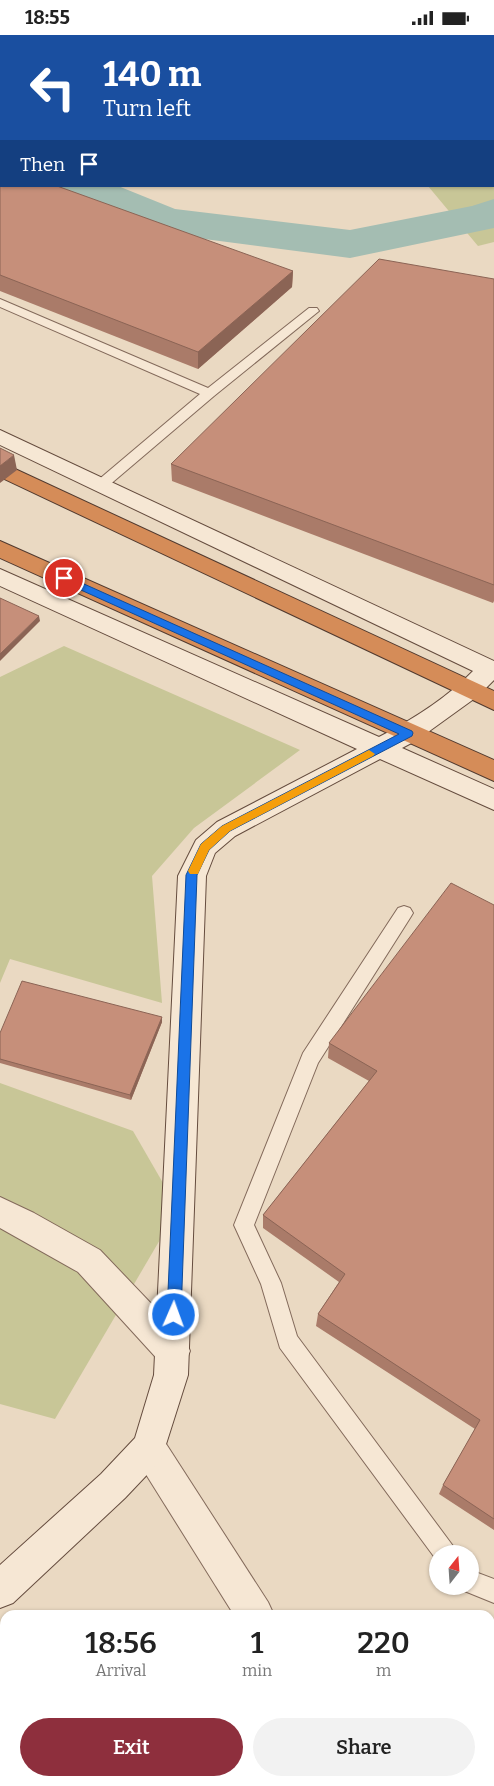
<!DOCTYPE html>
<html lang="en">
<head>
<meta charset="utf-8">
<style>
  :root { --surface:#fff; --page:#f2f2f2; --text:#222; --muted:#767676; --accent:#8e2f3d }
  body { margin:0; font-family:Bitter,serif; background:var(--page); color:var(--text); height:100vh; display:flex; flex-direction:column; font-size:19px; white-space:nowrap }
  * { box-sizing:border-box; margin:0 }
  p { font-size:16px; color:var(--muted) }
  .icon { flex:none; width:28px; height:28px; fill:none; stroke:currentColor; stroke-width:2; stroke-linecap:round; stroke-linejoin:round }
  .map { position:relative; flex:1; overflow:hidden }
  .sheet { position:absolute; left:0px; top:1575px; width:495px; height:176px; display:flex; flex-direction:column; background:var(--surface); border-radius:15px 15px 0 0; box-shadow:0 1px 4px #0004 }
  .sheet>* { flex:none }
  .top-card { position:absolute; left:0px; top:0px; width:495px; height:152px; box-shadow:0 1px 4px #0004; background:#1a4fa0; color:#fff; overflow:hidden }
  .needle { width:32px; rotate:17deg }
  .controls { position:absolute; left:429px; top:1510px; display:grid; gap:10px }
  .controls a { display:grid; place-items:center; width:50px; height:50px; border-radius:50%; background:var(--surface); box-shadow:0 1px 4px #0004; font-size:25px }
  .pin { position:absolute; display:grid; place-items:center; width:42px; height:42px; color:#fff; margin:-21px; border:2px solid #fff; border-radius:50%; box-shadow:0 1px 5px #0007 }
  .me { position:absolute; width:55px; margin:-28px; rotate:2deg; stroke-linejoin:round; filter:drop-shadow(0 0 4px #0008) }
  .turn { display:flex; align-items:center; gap:18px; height:105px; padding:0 20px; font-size:22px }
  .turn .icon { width:65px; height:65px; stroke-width:2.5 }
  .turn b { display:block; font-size:35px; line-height:42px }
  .then { display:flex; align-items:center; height:48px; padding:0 20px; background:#0003; gap:10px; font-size:19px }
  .eta { display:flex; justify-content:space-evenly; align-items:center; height:85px; text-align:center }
  .eta b { font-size:30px; font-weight:600; line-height:35px }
  .primary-button { display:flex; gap:10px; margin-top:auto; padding:10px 20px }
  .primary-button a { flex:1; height:58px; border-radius:30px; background:var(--accent); color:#fff; font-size:20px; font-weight:600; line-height:58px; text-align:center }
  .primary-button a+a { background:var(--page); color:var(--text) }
  .status { display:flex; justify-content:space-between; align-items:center; height:35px; padding:0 25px; background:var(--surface); direction:ltr }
  .status svg { height:14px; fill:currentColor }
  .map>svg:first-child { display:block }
  .green { fill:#c8c697 }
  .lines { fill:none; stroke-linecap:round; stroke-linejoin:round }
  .river { fill:#a4bdb2; fill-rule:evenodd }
  .lane-casing { stroke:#836a5b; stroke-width:2 }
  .street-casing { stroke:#836a5b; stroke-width:2 }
  .secondary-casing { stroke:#654c3e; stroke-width:2 }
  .highway-casing { stroke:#513a2f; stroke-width:2 }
  .lane { fill:#f6e7d4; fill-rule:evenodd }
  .street { fill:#f6e7d4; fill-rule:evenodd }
  .secondary { fill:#f6e7d4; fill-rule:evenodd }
  .highway { fill:#d58c58; fill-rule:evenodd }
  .wall { fill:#aa7b69 }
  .shaded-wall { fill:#8b6455 }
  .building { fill:#c68f7a; stroke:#8b6455 }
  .route { fill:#1a73e8; stroke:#114b97 }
  .slow { fill:#f59e0b }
</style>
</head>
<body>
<div class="status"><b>18:55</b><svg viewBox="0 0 49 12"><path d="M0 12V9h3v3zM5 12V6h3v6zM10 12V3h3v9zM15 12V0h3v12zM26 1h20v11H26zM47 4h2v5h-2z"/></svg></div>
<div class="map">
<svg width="494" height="1751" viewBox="0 0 494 1751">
  <rect width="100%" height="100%" fill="#ead9c2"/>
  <g class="green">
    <path d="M494,61v146l-16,4 -50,-60h66z"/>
    <path d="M64,611l236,104 -106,78 -42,48 10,127 -152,-44 -10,24v-306z"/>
    <path d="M0,1048l133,48 45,78 -123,210 -55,-15z"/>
    <path d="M490,1691l4,13v47h-196l7,-5h185z"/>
  </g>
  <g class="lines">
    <g class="river">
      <rect x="0" y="113" width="1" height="26"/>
      <path d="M58,151h60l57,23 175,21 122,-24 22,-7v29l-144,30 -184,-24 -16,-4 -86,-35z"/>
    </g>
    <defs>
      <g id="lane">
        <path d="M0,264l208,89 101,-80h8l2,3 -105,85 -107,91h-10l-2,-3 2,-3 103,-87 -200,-87z"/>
        <path d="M404,871l6,2 3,5 -3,5 -92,145 -64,162 27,58 16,53 156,210 3,8h-18v8l-158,-214 -19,-64 -27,-59 69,-172 95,-145z"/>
        <path d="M470,1535l24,9v24l-32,-13 -2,-4h10z"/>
      </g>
      <g id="street">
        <path d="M0,1162l34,16 66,37 85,89 5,12 -5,12 -12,4 -12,-4 -83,-91 -78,-44z"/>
        <path d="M149,1396l12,5 107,166 6,13h-40l-97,-155 -5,-12 5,-12z"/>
        <path d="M0,1713l5,2v31h19l2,5h-26z"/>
      </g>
      <g id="secondary">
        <rect x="0" y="5" width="1" height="10"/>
        <path d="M0,395l494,231v19l-16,16 -61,44 -15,8 92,41v21l-114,-51 -145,77 -20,17 -9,23 -18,499 -27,85 -36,38 -112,105 -13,5v-43l101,-91 34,-36 19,-63 24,-499 18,-36 21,-18 140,-73 -357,-163v-17l379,168c33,-17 68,-39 94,-66l-473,-226z"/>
      </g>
      <g id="highway">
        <path d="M0,427l494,229v19l-494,-233z"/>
        <path d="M0,506l494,219v21l-494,-223z"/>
      </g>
    </defs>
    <use href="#lane" class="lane-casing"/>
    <use href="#street" class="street-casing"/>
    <use href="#secondary" class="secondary-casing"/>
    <use href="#highway" class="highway-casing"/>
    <use href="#lane" class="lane"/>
    <use href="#street" class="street"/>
    <use href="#secondary" class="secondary"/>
    <use href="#highway" class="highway"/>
  </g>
  <g class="wall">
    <path d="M0,146l293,90 -1,16 -94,82 -198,-78z"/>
    <path d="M494,244v322l-1,2 -321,-122 -1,-17z"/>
    <path d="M494,870v625l-55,-36 4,-9 32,-56 -159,-103 2,-12 21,-32 -76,-54v-13l106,-134 -41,-23 1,-15z"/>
    <path d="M162,982v5l-31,78 -131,-37v-30z"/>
  </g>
  <g class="shaded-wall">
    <path d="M293,236l-1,16 -94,82v-17z"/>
    <path d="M14,420l3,15 -17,13v-17z"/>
    <path d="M39,581l1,5 -40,40v-7z"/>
    <path d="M162,982v5l-31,78 -1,-5z"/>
  </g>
  <g class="building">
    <path d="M0,146h1v5h56l236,85 -95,81 -198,-77z"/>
    <path d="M379,224l115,20v306l-323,-121z"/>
    <path d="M0,413l14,7 -14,11z"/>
    <path d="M0,563l39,18 -39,38z"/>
    <path d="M451,848l43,22v614l-51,-34 37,-65 -162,-106 27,-40 -82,-59 114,-144 -48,-28z"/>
    <path d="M22,946l140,36 -32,78 -130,-36v-26z"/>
  </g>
  <path class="route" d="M64,540l348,156 1,2 -1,3 -182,95 -21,19 -12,25 -16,440 -2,5 -5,2 -5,-2 -2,-5 19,-440 15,-31 21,-18 177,-92 -338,-153 -1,-3z"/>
  <path class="slow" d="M369,715l6,4 -2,2 -143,75 -21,19 -11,24h-8l-2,-3 13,-27 21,-18z"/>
</svg>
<div class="controls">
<a><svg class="needle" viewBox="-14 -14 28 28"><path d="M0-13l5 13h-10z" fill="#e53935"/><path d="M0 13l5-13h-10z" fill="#767676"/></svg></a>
</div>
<div class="pin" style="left:64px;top:543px;background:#d93025"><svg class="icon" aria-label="arrive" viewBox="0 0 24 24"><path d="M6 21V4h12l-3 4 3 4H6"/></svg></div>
<svg class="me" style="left:174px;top:1280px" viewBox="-20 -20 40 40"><circle r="17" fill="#1a73e8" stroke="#fff" stroke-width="3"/><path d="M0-11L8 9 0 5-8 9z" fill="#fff"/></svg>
<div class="top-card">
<div class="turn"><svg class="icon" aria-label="left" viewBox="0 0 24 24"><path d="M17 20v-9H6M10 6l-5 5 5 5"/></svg><div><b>140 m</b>Turn left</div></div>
<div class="then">Then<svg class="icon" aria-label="arrive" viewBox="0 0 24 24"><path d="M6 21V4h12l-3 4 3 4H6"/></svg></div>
</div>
<section class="sheet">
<div class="eta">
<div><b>18:56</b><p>Arrival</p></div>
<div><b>1</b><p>min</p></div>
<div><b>220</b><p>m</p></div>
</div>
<div class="primary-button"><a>Exit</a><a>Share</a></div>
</section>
</div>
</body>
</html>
